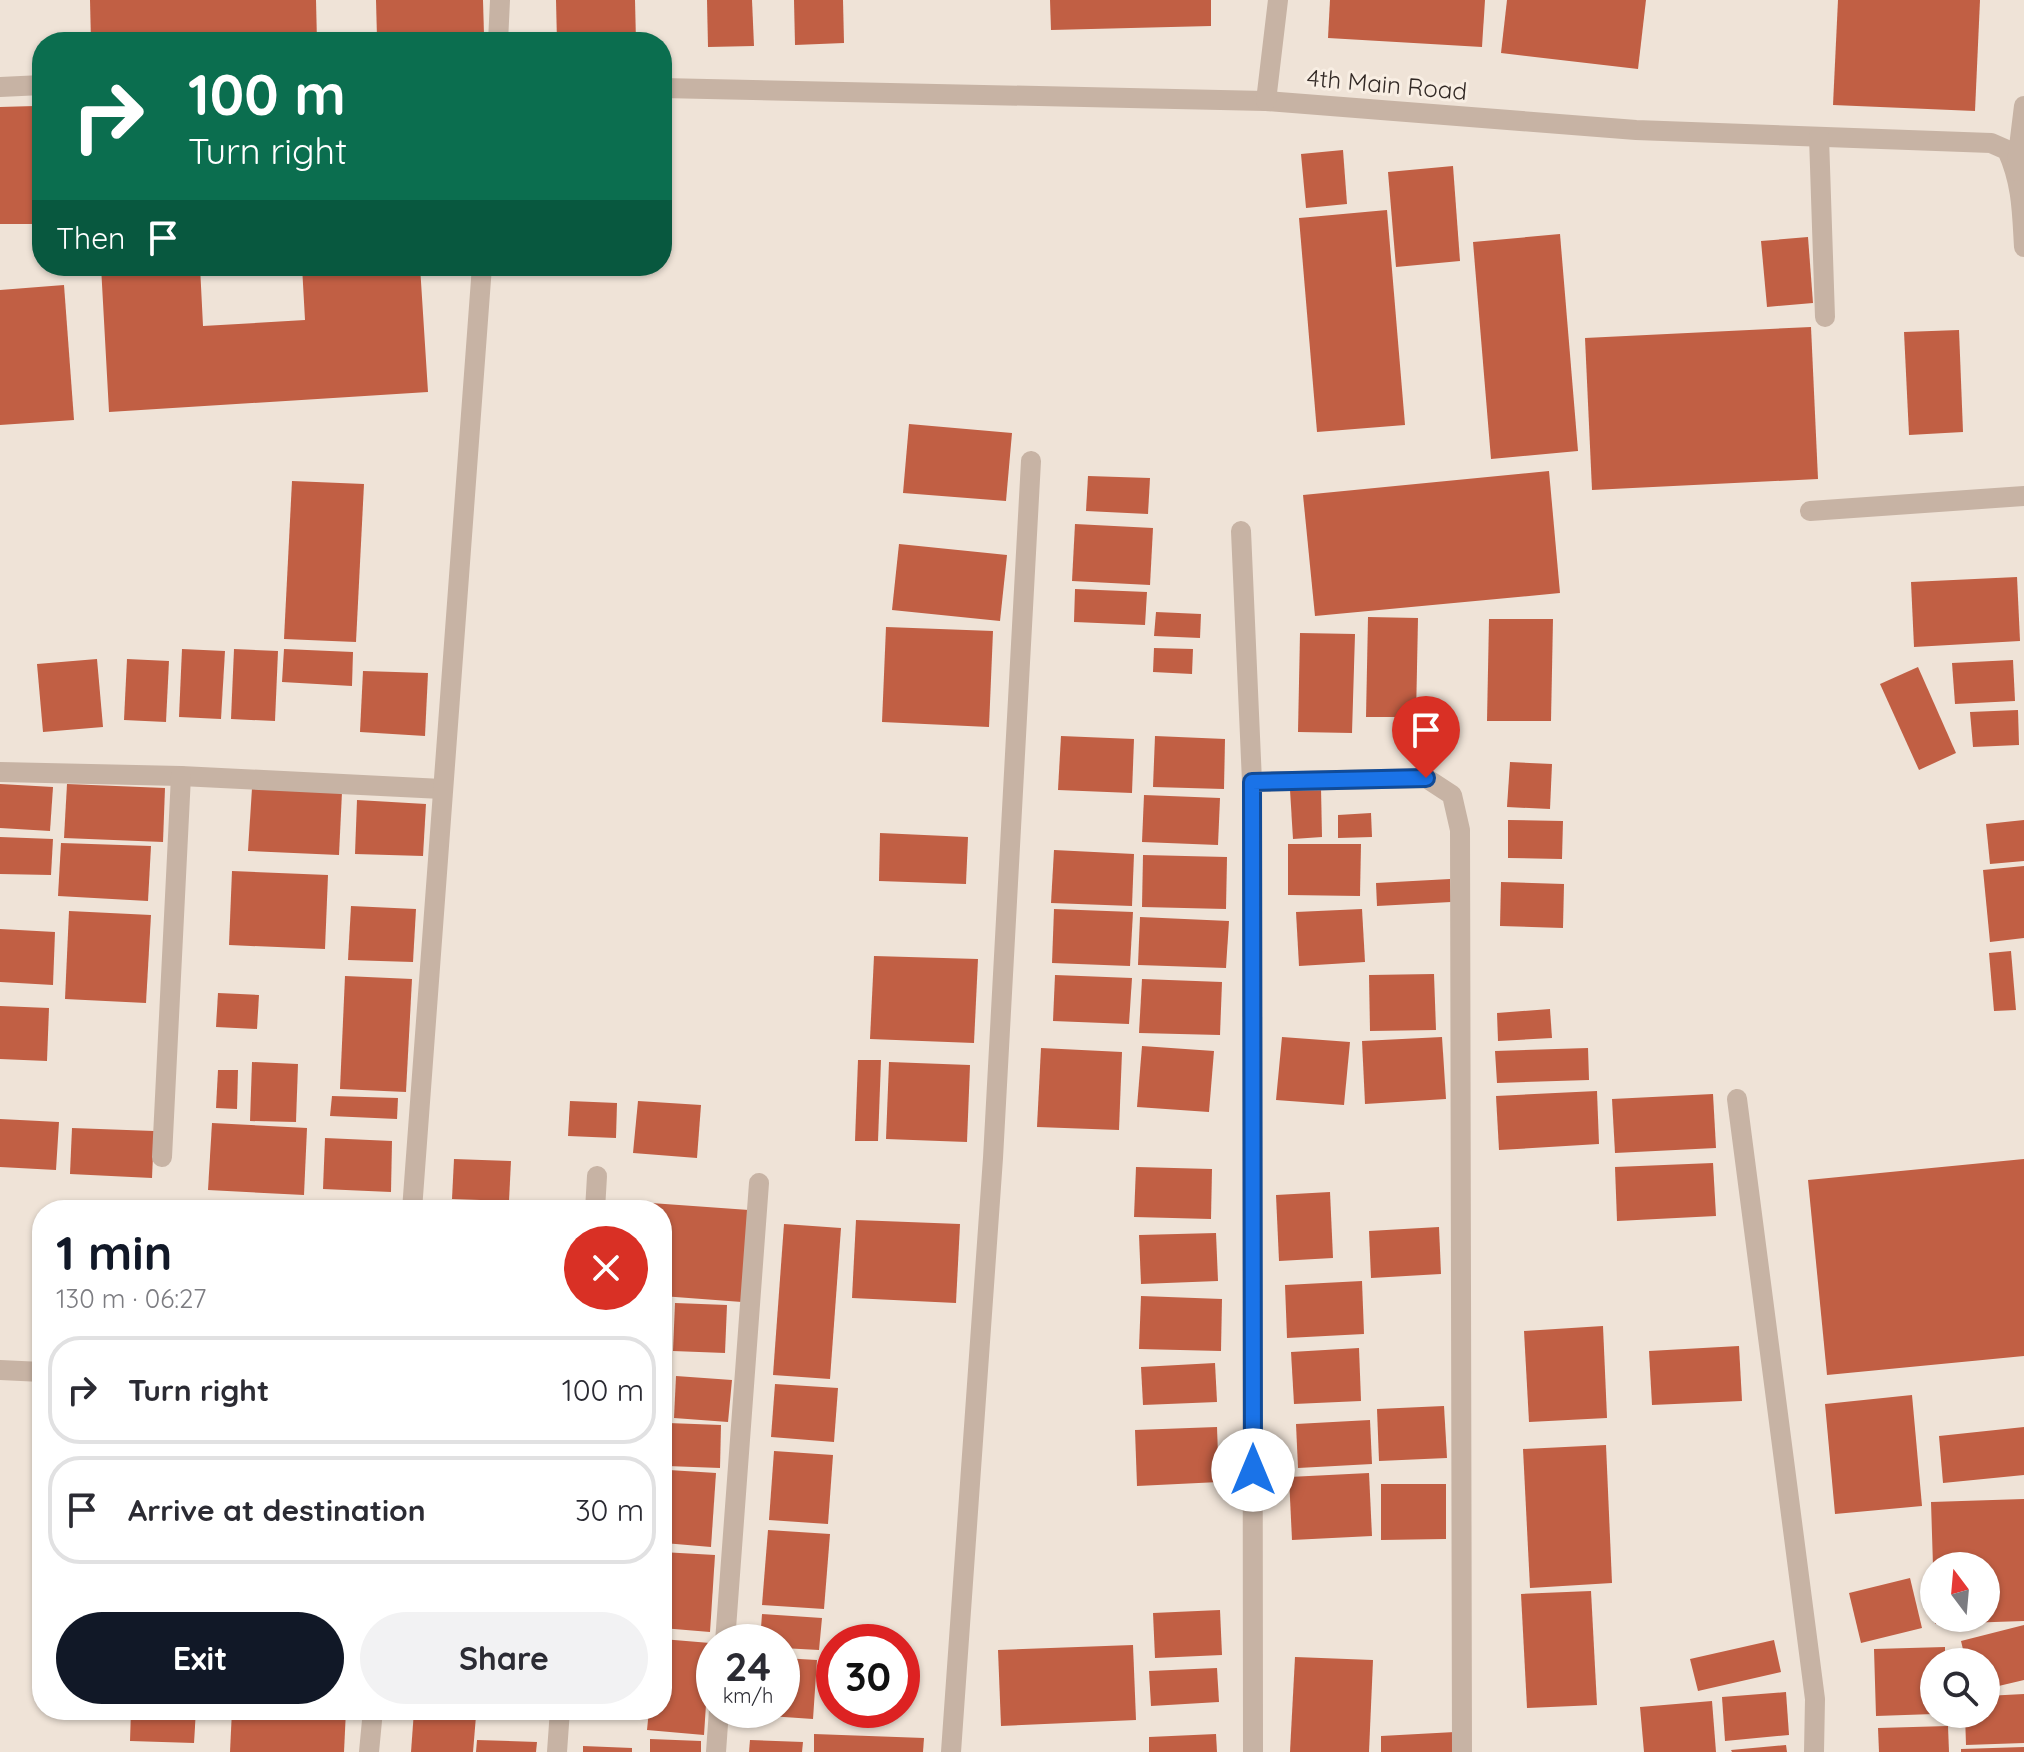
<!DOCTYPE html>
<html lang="en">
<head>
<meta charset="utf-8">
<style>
  :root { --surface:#fff; --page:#f2f2f3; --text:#2b2b33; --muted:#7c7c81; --line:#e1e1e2; --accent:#111827 }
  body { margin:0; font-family:Quicksand,sans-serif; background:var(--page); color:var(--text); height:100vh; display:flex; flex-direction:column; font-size:30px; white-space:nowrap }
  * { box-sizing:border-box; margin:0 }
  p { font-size:26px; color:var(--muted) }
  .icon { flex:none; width:44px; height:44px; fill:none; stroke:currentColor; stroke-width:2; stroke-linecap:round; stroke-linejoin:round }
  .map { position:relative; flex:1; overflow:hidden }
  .sheet { position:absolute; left:32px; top:1200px; width:640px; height:520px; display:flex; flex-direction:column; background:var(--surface); border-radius:32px; box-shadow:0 2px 6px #0004 }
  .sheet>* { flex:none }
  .hud { position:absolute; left:32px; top:32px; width:640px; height:244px; border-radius:32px; box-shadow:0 2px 6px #0004; background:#0b6e4f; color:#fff; overflow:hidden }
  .needle { width:52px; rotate:344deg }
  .buttons { position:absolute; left:1920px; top:1552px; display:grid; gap:16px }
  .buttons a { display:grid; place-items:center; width:80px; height:80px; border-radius:50%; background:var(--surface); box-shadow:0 2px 6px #0004; font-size:40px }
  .speed { position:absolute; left:696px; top:1624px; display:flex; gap:16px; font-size:40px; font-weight:700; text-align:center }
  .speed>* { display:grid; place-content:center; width:104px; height:104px; border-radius:50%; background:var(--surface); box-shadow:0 2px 6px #0004; line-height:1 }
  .speed small { font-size:20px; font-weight:400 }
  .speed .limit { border:12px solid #d22; background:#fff; color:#111 }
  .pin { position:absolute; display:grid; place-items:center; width:68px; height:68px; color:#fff; margin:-82px -34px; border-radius:50% 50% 50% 0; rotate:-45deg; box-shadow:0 0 8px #0007 }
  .pin .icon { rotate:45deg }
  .me { position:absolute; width:88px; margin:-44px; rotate:0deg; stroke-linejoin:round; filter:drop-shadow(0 0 6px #0008) }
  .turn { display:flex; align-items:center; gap:28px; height:168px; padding:0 24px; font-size:36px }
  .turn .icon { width:104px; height:104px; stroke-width:2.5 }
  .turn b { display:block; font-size:56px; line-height:68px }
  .then { display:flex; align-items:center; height:76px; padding:0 24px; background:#0003; gap:16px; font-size:30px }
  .round { display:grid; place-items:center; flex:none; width:84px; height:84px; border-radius:42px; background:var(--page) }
  .headline { display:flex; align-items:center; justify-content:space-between; height:136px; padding:0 24px }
  h1 { font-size:48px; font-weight:800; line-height:60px; color:var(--accent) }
  .button { display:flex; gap:16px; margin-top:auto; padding:16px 24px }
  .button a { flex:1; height:92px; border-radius:48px; background:var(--accent); color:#fff; font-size:32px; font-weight:800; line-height:92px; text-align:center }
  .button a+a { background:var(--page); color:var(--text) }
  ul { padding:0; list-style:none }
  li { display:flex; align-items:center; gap:24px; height:108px; margin:0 16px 12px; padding:0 8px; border:4px solid var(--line); border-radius:32px }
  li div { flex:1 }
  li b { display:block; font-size:30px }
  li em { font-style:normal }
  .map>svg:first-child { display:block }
  .building { fill:#c15f44 }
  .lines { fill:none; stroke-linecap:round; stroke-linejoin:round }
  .minor { stroke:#c7b3a4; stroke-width:20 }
  .route-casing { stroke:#114b97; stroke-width:20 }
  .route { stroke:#1a73e8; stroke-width:14 }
  .labels { text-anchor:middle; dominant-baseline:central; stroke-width:6; stroke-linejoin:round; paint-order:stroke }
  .street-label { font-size:24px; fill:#322925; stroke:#f8eee3 }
</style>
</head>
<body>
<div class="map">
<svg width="2024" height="1752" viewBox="0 0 2024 1752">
  <rect width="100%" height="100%" fill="#efe3d7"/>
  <g class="building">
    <path d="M90,0h226l1,42h-226z"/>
    <path d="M376,0h107l1,35 -107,3z"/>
    <path d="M556,0h79l1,42h-79z"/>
    <path d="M707,0h45l2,46 -46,1z"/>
    <path d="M794,0h49l1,43 -49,2z"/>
    <path d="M1050,0h161v26l-160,4z"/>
    <path d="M1330,0h155l-3,47 -154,-9z"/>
    <path d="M1507,0h139l-8,69 -137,-16z"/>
    <path d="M1838,0h142l-5,111 -142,-6z"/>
    <path d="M35,106v118h-35v-117z"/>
    <path d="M1343,150l4,54 -41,4 -5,-54z"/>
    <path d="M1453,166l7,95 -64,6 -8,-95z"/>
    <path d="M1387,210l18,215 -88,7 -18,-214z"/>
    <path d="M1560,234l18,217 -87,8 -18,-217z"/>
    <path d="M1808,237l5,66 -46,4 -6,-66z"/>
    <path d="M101,266h99l3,60 102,-6 -3,-54h118l8,126 -319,20z"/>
    <path d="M64,285l10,135 -74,5v-135z"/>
    <path d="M1811,327l7,152 -226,11 -7,-152z"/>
    <path d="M1959,330l4,102 -54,3 -5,-103z"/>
    <path d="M909,424l103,9 -6,68 -103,-8z"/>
    <path d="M1549,471l11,122 -245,23 -12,-121z"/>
    <path d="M1088,476l62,2 -2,36 -62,-3z"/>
    <path d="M292,481l72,3 -8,158 -72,-3z"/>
    <path d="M1075,524l78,4 -3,57 -78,-4z"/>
    <path d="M899,544l108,11 -7,66 -108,-11z"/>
    <path d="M2017,577l3,64 -106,6 -3,-65z"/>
    <path d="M1075,589l72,3 -2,33 -71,-3z"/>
    <path d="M1156,612l45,2 -1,24 -46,-2z"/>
    <path d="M1368,617l50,1 -2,99h-50z"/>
    <path d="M1489,619h64l-2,102h-64z"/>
    <path d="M886,627l107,4 -4,96 -107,-5z"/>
    <path d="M1300,633l55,1 -3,99 -54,-1z"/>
    <path d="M1154,648l39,1 -1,25 -39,-2z"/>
    <path d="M182,649l43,2 -4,68 -42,-2z"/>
    <path d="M234,649l44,2 -3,70 -44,-2z"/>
    <path d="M284,649l69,3 -1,34 -70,-4z"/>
    <path d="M97,659l6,68 -60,5 -6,-68z"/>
    <path d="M127,659l42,2 -3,61 -42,-2z"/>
    <path d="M2013,660l2,41 -60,3 -3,-41z"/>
    <path d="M1918,667l38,86 -37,17 -39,-86z"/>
    <path d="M363,671l65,2 -3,63 -65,-4z"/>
    <path d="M2018,710l1,35 -46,2 -3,-35z"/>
    <path d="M1061,736l73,3 -2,54 -74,-3z"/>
    <path d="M1155,736l70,3 -1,50 -71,-2z"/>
    <path d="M1510,762l42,2 -2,45 -43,-2z"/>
    <path d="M0,784l53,3 -3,44 -50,-3z"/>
    <path d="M67,784l98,4 -2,54 -99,-4z"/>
    <path d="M252,788l90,4 -3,63 -91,-4z"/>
    <path d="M1321,788l1,49 -29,2 -3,-49z"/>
    <path d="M1144,795l76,3 -2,47 -76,-3z"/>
    <path d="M357,800l69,4 -3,52 -68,-2z"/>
    <path d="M1371,813l1,24 -34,1v-23z"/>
    <path d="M1508,820l55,1 -1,38 -54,-1z"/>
    <path d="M2024,820v41l-34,3 -4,-40z"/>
    <path d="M880,833l88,4 -2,47 -87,-3z"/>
    <path d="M0,837l53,2 -2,36 -51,-1z"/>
    <path d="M61,843l90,3 -3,55 -90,-5z"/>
    <path d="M1288,844h73l-1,52 -72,-1z"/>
    <path d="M1054,850l80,4 -2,52 -81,-3z"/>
    <path d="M1143,855l84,2 -1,52 -84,-2z"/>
    <path d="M2024,866v72l-34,4 -7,-72z"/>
    <path d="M232,871l96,4 -3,74 -96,-4z"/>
    <path d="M1450,879l1,23 -74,4 -1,-23z"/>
    <path d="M1501,882l63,2 -1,44 -63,-2z"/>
    <path d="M351,906l65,3 -3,53 -65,-2z"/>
    <path d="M1054,909l79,3 -3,54 -78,-3z"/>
    <path d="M1362,909l3,53 -66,4 -3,-54z"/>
    <path d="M69,911l82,4 -5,88 -81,-4z"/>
    <path d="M1140,917l89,4 -3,47 -88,-3z"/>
    <path d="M0,929l55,3 -2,53 -53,-3z"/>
    <path d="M2011,951l5,59 -22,1 -5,-58z"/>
    <path d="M874,956l104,3 -4,84 -104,-4z"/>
    <path d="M1434,974l2,56 -66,1 -1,-56z"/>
    <path d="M1055,975l77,3 -3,46 -76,-3z"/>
    <path d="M345,976l67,3 -6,113 -66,-3z"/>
    <path d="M1142,979l80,3 -2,53 -81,-2z"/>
    <path d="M218,993l41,2 -2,34 -41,-2z"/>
    <path d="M0,1006l49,2 -2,53 -47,-2z"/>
    <path d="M1550,1009l2,29 -54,3 -1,-28z"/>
    <path d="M1282,1037l68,5 -6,63 -68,-5z"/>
    <path d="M1442,1037l4,62 -81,5 -3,-63z"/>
    <path d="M1142,1046l72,5 -5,61 -72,-5z"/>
    <path d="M1041,1048l81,4 -3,78 -82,-3z"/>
    <path d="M1588,1048l1,32 -92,3 -2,-32z"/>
    <path d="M858,1060h23l-3,81h-23z"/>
    <path d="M252,1062l46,2 -2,58 -46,-1z"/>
    <path d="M889,1062l81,3 -3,77 -81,-3z"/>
    <path d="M218,1070h20l-1,39 -21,-1z"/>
    <path d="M1597,1091l2,53 -100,6 -3,-54z"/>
    <path d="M1713,1094l3,54 -101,5 -3,-54z"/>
    <path d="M332,1096l66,2 -1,21 -67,-3z"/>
    <path d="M570,1101l47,2 -1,35 -48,-2z"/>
    <path d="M638,1101l63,4 -4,53 -64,-5z"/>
    <path d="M0,1119l59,3 -3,48 -56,-3z"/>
    <path d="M212,1123l95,5 -3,67 -96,-5z"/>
    <path d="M72,1128l82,3 -2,47 -82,-4z"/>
    <path d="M325,1138l67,3 -1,51 -68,-3z"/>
    <path d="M454,1159l57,2 -2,40 -57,-2z"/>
    <path d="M2024,1159v197l-197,19 -19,-195z"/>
    <path d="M1713,1163l3,53 -99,5 -2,-54z"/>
    <path d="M1136,1167l76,2 -1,50 -77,-2z"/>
    <path d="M1330,1192l3,66 -54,3 -3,-66z"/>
    <path d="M623,1201l126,9 -7,92 -80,-6v-86h-40z"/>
    <path d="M856,1220l104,4 -4,79 -104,-5z"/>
    <path d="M784,1224l57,4 -11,151 -57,-4z"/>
    <path d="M1439,1227l2,47 -70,4 -2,-47z"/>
    <path d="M1216,1233l2,48 -77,3 -2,-49z"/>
    <path d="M1362,1281l2,53 -77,4 -2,-53z"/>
    <path d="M1141,1296l81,3 -1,52 -82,-2z"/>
    <path d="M675,1303l52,2 -2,48 -52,-2z"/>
    <path d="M1603,1326l4,92 -78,4 -5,-91z"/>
    <path d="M1739,1346l3,55 -90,4 -3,-54z"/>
    <path d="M1359,1348l2,53 -67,3 -3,-52z"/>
    <path d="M1215,1363l2,39 -74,3 -2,-38z"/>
    <path d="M676,1376l56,4 -4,42 -54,-4z"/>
    <path d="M775,1384l63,4 -4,54 -63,-5z"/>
    <path d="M1912,1395l10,111 -87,8 -10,-110z"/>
    <path d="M1444,1406l3,52 -68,3 -2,-52z"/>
    <path d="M1370,1420l2,44 -74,4 -2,-44z"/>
    <path d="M668,1423l53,2 -1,43 -53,-2z"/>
    <path d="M1217,1427l2,55 -82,4 -2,-56z"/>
    <path d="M2024,1427v48l-81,8 -4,-47z"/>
    <path d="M1606,1445l6,138 -82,5 -7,-139z"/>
    <path d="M774,1451l59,4 -5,69 -59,-4z"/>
    <path d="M669,1470l47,3 -5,74 -47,-4z"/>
    <path d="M1369,1473l3,63 -80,4 -3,-63z"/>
    <path d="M1381,1484h65v55l-65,1z"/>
    <path d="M2024,1499v122l-89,3v-6h51v-52h-53l-2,-64z"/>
    <path d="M768,1530l62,4 -6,75 -62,-4z"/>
    <path d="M662,1552l53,3 -5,77 -48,-4z"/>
    <path d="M1910,1578l12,50 -61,15 -12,-50z"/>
    <path d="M1591,1591l6,114 -70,3 -6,-114z"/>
    <path d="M1220,1610l2,45 -67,3 -2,-45z"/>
    <path d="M762,1614l60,4 -3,32 -37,-2v-6h-22z"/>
    <path d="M2024,1625v55l-38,9v-27h-20l-5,-21z"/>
    <path d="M662,1639l48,4 -6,92 -57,-5 2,-20h13z"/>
    <path d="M1774,1640l7,32 -83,19 -8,-32z"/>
    <path d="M1133,1645l3,75 -135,6 -3,-76z"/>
    <path d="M1945,1647v15h-11v52l-58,2 -2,-67z"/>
    <path d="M1295,1657l78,3 -4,92h-79z"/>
    <path d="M782,1658l35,2 -4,59 -59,-4 1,-5h27z"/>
    <path d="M1217,1668l2,34 -68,4 -2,-35z"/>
    <path d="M1786,1692l3,43 -64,6 -3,-44z"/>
    <path d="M2024,1694v49l-58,2 -1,-31h21v-18z"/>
    <path d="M1712,1701l4,51h-72l-4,-45z"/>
    <path d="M131,1710h65l-2,33 -64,-2z"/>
    <path d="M232,1710h114l-2,42h-114z"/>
    <path d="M588,1710h49l-1,9 -48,-2z"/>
    <path d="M414,1711l62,5 -3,36h-62z"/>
    <path d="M1948,1726l1,26h-70l-1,-24z"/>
    <path d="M1455,1732l1,20h-75v-16z"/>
    <path d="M814,1734l110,4 -1,14h-109z"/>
    <path d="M1216,1734l1,18h-68v-15z"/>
    <path d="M650,1739l51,2v11h-51z"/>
    <path d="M477,1740l60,2 -1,10h-60z"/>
    <path d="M750,1740l53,2 -1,10h-53z"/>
    <path d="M1786,1745l1,7h-55l-1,-2z"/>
    <path d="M583,1746l49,2v4h-49z"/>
    <path d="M2024,1747v5h-63v-3z"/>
  </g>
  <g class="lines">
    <g class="minor">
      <path d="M498,42l2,-42"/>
      <path d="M0,87l42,-2"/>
      <path d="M662,88l604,13 370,29 355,13 16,7c15,33 15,62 17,97"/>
      <path d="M1266,101l12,-101"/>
      <path d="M1819,137l6,180"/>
      <path d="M2016,171l8,-65"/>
      <path d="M1810,511l214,-15"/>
      <path d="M1241,531l11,251 1,970"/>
      <path d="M0,772l181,4 261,13"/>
      <path d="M1252,782l174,-4 26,17 8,35 2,922"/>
      <path d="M1737,1099l78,600 -1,53"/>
      <path d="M162,1157l19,-381"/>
      <path d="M412,1210l70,-944"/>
      <path d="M595,1210l2,-34"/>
      <path d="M0,1370l42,2"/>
      <path d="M725,1642l34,-459"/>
      <path d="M369,1752l4,-42"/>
      <path d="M557,1752l3,-42"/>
      <path d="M716,1752l3,-42"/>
      <path d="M951,1752l42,-594 38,-697"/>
    </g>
  </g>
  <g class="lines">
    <defs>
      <path id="route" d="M1253,1470l-1,-688 174,-4"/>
    </defs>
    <use href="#route" class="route-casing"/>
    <use href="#route" class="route"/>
  </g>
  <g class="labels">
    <g class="street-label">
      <text transform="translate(1387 84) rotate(5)">4th Main Road</text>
    </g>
  </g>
</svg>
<div class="buttons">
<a><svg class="needle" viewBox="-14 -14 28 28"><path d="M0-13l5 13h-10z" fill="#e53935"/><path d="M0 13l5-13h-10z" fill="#7c7c81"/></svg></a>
<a><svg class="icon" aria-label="search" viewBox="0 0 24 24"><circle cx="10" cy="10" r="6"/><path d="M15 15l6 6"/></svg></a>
</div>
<div class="speed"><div>24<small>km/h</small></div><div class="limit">30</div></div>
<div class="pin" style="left:1426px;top:778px;background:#d93025"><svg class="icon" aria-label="arrive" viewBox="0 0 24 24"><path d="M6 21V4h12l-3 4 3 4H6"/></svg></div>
<svg class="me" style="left:1253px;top:1470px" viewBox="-20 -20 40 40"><circle r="19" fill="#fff"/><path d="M0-13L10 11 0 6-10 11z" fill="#1a73e8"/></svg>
<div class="hud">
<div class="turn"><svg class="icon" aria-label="right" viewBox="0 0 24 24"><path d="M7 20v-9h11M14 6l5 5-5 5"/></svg><div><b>100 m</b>Turn right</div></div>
<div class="then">Then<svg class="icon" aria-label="arrive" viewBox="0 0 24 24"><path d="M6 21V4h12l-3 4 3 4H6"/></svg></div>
</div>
<section class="sheet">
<div class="headline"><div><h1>1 min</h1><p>130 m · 06:27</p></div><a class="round" style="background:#d93025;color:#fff"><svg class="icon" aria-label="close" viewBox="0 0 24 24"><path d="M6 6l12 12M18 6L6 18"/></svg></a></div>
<ul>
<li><svg class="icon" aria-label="right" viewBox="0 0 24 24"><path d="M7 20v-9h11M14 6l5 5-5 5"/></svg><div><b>Turn right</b></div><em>100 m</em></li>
<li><svg class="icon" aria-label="arrive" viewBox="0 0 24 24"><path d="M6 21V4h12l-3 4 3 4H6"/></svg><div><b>Arrive at destination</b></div><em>30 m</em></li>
</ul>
<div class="button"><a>Exit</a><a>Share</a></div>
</section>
</div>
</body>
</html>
